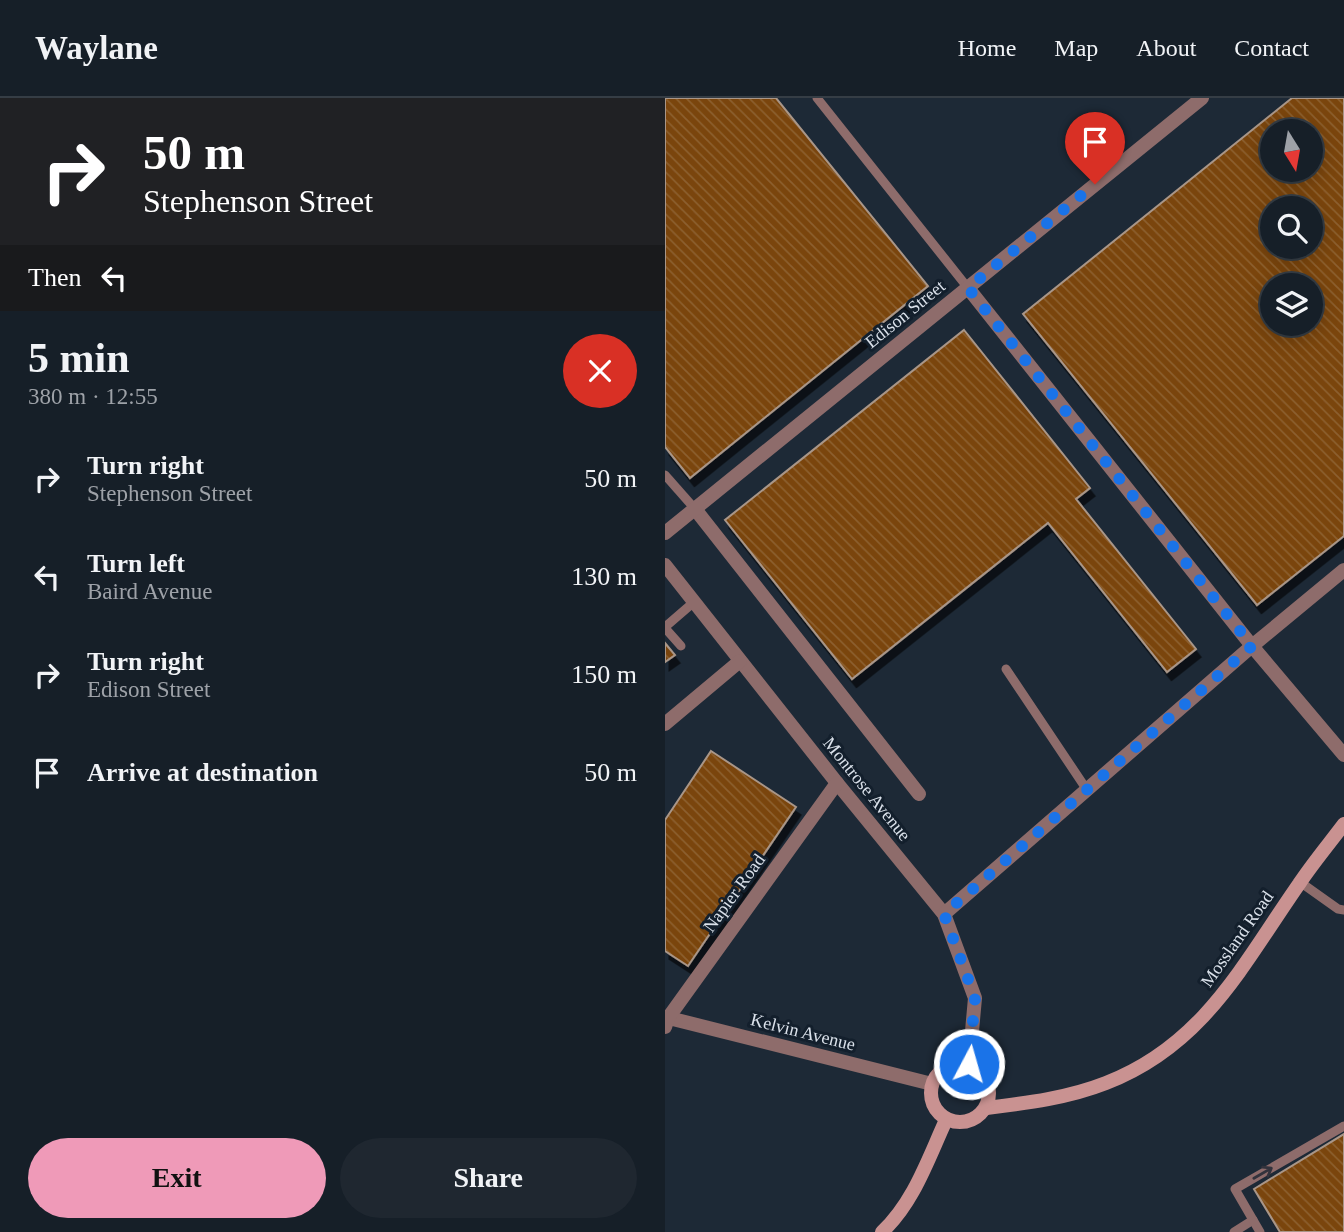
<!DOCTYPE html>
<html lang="en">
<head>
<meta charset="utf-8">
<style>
  :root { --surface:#161f28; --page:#1f2730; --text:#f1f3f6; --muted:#9ea2a8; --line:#353d45; --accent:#ef9ab8 }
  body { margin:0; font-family:Georgia,serif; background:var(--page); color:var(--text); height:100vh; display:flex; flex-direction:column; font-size:26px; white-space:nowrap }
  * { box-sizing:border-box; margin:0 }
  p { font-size:23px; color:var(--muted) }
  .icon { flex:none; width:38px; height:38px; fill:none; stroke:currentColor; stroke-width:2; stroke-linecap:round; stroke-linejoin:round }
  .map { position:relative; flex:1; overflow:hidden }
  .details { display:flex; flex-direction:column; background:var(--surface); width:665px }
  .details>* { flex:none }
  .top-card { background:#202124; color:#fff; overflow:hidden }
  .needle { width:46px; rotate:169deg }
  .controls { position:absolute; left:595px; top:21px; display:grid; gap:14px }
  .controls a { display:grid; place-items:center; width:63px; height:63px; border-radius:50%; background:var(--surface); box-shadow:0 4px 18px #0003,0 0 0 2px var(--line); font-size:35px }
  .pin { position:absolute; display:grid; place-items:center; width:60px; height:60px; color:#fff; margin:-72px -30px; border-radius:50% 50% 50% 0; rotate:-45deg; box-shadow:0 0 7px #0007 }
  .pin .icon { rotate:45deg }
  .me { position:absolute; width:77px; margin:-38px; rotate:6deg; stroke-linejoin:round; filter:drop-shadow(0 0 5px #0008) }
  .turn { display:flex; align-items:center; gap:24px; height:147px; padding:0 28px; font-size:32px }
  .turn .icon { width:91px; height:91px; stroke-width:2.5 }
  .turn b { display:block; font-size:49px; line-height:60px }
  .then { display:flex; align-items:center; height:66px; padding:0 28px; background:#0003; gap:14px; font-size:26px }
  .round { display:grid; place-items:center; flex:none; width:74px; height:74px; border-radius:37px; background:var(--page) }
  .head { display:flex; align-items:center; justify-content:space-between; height:119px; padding:0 28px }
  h1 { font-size:42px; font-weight:800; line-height:52px }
  .button { display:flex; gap:14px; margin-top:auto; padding:14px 28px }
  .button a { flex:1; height:80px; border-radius:42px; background:var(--accent); color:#111; font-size:28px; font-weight:800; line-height:80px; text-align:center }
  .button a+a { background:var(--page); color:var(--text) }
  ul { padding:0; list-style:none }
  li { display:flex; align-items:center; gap:21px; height:98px; padding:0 28px }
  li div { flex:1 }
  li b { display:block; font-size:26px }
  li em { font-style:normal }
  header { display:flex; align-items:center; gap:42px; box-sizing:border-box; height:98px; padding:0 35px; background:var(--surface); border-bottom:2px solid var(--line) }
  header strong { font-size:33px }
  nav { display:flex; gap:38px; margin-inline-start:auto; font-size:24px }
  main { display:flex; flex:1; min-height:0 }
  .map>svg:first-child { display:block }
  .building { fill:url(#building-back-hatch); stroke:#a99688; stroke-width:2; fill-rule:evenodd; filter:url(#shadow) }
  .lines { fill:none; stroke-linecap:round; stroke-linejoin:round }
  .lane { stroke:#8e6c6b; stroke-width:9 }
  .street { stroke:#8e6c6b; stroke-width:14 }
  .secondary { stroke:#c99291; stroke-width:14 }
  .oneway { stroke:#32323c }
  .route { stroke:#1a73e8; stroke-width:12; stroke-dasharray:0 21.6 }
  .labels { text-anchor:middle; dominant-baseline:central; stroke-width:6; stroke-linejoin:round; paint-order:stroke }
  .street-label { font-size:18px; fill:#dae1ea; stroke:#131f2c }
</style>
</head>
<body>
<header>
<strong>Waylane</strong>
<nav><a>Home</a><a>Map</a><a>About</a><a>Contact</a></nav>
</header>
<main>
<section class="details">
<div class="top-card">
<div class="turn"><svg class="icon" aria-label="right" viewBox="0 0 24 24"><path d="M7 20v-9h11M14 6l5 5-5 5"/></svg><div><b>50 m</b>Stephenson Street</div></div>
<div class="then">Then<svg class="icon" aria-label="left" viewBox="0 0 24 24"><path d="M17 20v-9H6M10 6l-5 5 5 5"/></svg></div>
</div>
<div class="head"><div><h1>5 min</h1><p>380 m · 12:55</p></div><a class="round" style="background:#d93025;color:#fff"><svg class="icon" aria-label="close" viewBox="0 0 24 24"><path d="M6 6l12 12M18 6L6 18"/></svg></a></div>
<ul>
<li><svg class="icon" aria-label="right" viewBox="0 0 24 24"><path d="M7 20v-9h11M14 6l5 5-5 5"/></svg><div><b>Turn right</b><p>Stephenson Street</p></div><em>50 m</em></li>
<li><svg class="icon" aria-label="left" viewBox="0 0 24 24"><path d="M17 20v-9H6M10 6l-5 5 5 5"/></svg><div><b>Turn left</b><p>Baird Avenue</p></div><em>130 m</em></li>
<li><svg class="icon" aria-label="right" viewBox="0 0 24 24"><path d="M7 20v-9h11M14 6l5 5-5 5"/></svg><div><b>Turn right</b><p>Edison Street</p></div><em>150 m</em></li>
<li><svg class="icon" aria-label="arrive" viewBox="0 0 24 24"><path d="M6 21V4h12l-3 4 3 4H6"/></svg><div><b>Arrive at destination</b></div><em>50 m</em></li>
</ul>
<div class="button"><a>Exit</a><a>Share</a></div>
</section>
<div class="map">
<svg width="679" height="1134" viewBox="0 0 679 1134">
  <defs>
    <pattern id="building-back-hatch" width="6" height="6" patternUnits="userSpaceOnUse" patternTransform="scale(1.75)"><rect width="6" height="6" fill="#7a440b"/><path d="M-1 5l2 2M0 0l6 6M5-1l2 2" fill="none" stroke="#8c5f2f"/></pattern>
    <filter id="shadow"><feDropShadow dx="4.5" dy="8" stdDeviation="0" flood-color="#0009"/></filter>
  </defs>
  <rect width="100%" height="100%" fill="#1d2936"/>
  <g class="building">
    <path d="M0,0h111l152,188 -238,192 -25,-31z"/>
    <path d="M627,0h52v438l-87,69 -234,-291zM607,33h39v39h-39zM607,110h39v39h-39zM607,187h39v39h-39z"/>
    <path d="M299,232l126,158 -14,11 120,150 -29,23 -119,-149 -196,156 -127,-159z"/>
    <path d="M0,545l10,12 -10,7z"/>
    <path d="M46,653l85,56 -108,159 -23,-15v-131z"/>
    <path d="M679,1036v98h-64l-26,-43z"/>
  </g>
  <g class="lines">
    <g class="lane">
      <path d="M152,0l151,190"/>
      <path d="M0,377l30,34"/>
      <path d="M0,529l29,-25"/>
      <path d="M0,530l16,18"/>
      <path d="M341,571l81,121"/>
      <path d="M635,784l38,27 6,1"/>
      <path d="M569,1134l19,-12"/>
      <path d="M595,1134l-25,-43 109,-63"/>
    </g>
    <g class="street">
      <path d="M303,190l284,358 92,109"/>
      <path d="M30,411l224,285"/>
      <path d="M0,435l537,-435"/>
      <path d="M0,467l172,218 107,131 31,84 -6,66"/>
      <path d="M0,626l75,-63"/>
      <path d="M279,816l308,-268 92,-76"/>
      <path d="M0,919l267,67"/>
      <path d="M0,929l3,-9 169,-235"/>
    </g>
    <g class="secondary">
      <circle cx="295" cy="995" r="29"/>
      <path d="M322,1010c40,-5 81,-10 119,-25 98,-38 137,-119 193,-199 14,-21 30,-40 45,-60"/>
      <path d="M217,1134c32,-30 46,-73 64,-112"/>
    </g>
  </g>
  <defs><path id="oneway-shaft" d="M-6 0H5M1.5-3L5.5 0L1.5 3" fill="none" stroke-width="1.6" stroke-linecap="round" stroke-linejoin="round" transform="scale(1.75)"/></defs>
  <use class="oneway" href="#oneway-shaft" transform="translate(598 1075) rotate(-30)"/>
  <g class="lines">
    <path class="route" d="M304,966l6,-66 -31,-84 308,-268 -284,-358 127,-104"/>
  </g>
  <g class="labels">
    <g class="street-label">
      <text transform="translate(240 216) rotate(-39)">Edison Street</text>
      <text transform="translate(202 691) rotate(51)">Montrose Avenue</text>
      <text transform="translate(69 795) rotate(-54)">Napier Road</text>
      <text transform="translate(572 841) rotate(-55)">Mossland Road</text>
      <text transform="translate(138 934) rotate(14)">Kelvin Avenue</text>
    </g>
  </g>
</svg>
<div class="controls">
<a><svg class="needle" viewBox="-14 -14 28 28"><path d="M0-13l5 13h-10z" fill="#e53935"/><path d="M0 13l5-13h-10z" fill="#9ea2a8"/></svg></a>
<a><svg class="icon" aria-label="search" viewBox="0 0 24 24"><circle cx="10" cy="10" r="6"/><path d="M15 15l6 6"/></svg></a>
<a><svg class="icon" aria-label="layers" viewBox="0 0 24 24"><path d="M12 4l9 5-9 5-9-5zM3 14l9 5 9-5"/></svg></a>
</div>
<div class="pin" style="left:430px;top:86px;background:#d93025"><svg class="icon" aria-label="arrive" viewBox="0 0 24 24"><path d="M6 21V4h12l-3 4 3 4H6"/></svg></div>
<svg class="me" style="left:304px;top:966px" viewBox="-20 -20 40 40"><circle r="17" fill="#1a73e8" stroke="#fff" stroke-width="3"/><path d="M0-11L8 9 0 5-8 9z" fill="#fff"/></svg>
</div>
</main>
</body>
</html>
